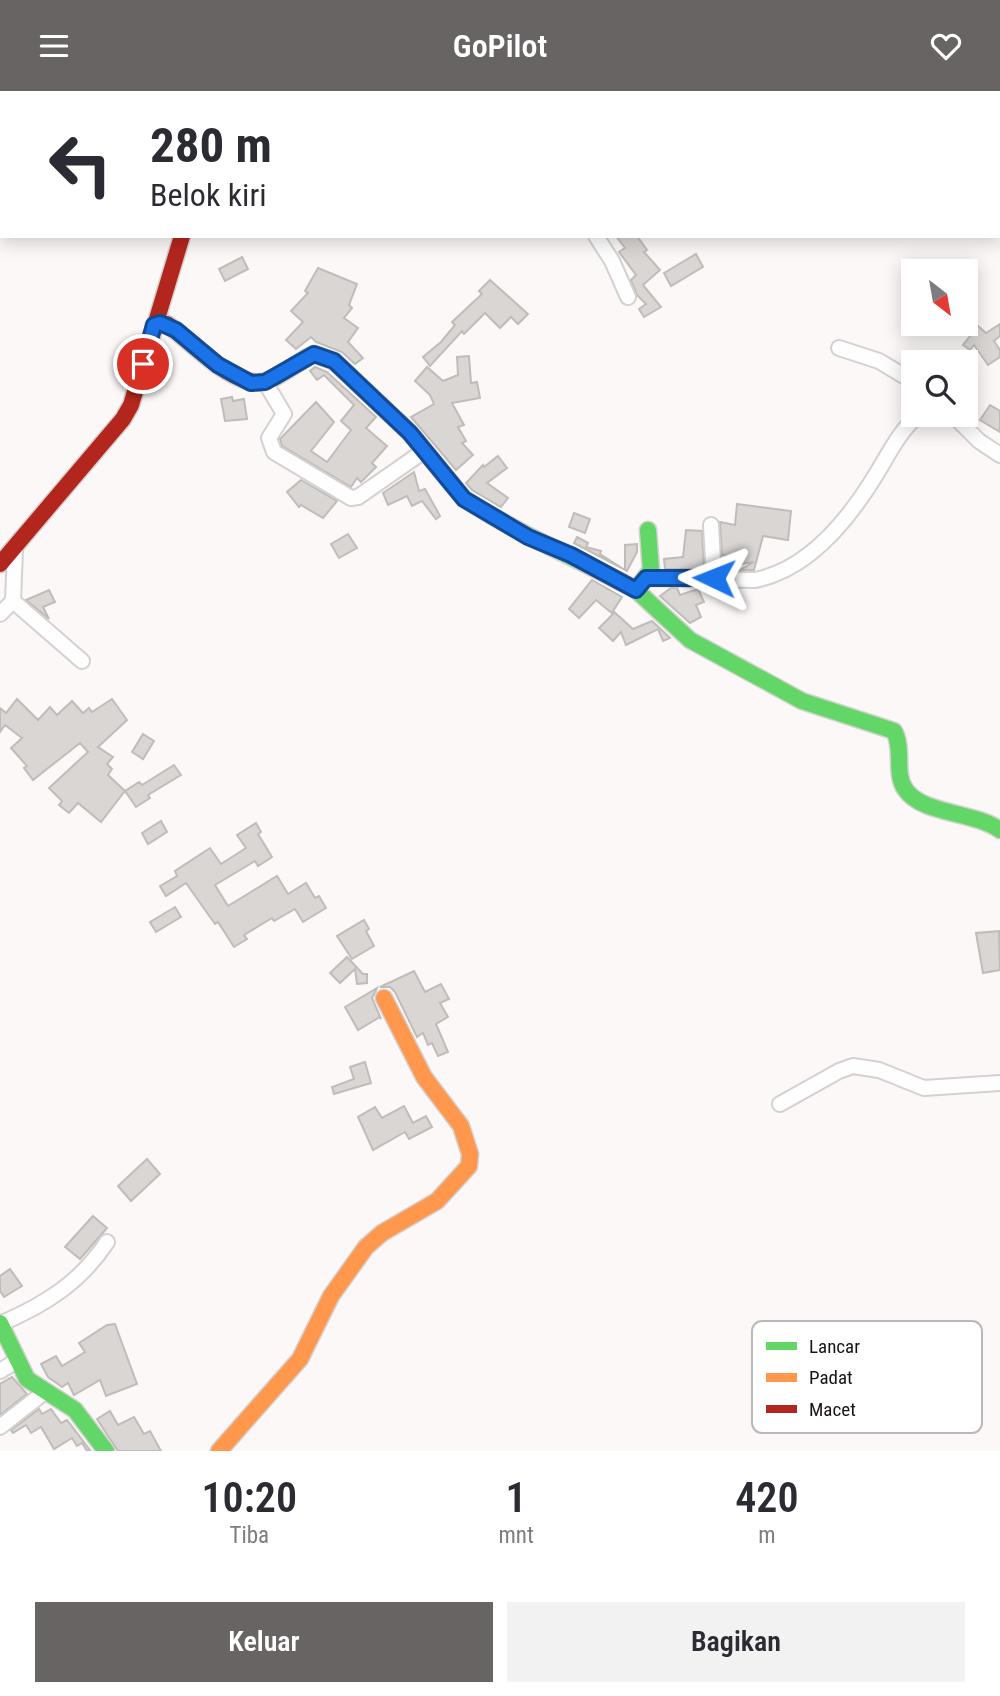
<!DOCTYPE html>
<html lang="id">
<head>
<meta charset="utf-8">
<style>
  :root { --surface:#fff; --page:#f2f2f3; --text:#2b2b33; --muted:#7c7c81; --accent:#686463 }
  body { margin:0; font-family:"Roboto Condensed",sans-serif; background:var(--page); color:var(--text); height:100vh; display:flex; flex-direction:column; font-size:26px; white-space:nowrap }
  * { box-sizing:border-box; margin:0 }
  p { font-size:23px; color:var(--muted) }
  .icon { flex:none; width:38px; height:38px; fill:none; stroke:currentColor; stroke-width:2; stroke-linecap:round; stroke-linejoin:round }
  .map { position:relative; height:1360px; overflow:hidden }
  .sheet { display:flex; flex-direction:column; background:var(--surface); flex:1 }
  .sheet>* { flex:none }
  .top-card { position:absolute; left:0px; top:0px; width:1001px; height:147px; box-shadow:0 4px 18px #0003; background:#fff; color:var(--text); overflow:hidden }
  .needle { width:46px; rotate:149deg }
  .controls { position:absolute; left:901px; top:168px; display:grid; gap:14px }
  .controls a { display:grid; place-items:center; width:77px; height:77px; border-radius:0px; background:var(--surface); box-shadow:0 4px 18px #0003; font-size:35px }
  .pin { position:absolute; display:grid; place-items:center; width:60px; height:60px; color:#fff; margin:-30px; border:4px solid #fff; border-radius:50%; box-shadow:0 2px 7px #0007 }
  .me { position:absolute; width:77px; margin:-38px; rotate:272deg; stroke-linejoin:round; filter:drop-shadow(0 0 5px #0008) }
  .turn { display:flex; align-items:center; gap:24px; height:147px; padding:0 35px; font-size:32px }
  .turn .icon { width:91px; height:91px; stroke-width:2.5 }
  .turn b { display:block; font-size:49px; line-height:60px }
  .eta { display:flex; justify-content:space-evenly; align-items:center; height:119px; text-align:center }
  .eta b { font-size:42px; font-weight:600; line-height:49px }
  .button { display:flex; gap:14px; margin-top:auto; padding:14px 35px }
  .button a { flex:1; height:80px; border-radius:0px; background:var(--accent); color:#fff; font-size:28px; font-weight:600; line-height:80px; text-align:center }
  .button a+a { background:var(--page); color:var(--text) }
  header { display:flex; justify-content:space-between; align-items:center; height:91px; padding:0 35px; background:var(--accent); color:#fff; font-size:32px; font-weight:600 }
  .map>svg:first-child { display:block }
  .building { fill:#d9d6d4; stroke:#bfbcba; stroke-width:2 }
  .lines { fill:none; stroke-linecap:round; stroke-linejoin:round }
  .street-casing { stroke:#d4d1d0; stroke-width:18 }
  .fast-casing { stroke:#d4d1d0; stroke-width:19 }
  .slow-casing { stroke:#d4d1d0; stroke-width:19 }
  .jam-casing { stroke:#d4d1d0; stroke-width:19 }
  .path { stroke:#e4e3e3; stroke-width:2; stroke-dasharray:3.5 3.5; stroke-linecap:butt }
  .street { stroke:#fefefe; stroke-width:14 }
  .fast { stroke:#63d668; stroke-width:16 }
  .slow { stroke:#ff974d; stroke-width:16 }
  .jam { stroke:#b3261e; stroke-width:16 }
  .route-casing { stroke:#114b97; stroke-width:18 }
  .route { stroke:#1a73e8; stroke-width:12 }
  .key { fill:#fff; stroke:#bab8b8; stroke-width:2 }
  .key-label { font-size:19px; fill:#191413 }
</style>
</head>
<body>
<header><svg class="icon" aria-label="menu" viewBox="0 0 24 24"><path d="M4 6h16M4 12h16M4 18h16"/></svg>GoPilot<svg class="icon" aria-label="heart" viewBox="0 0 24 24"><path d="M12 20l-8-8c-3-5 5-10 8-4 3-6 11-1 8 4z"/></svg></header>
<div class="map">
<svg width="1000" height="1360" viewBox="0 0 1000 1360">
  <rect width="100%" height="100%" fill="#fbf8f7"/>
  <g class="building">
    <path d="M616,145h21l10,14 -3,2 16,18 -17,15 18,22 -17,10 -5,-8 7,-5 -9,-9 -6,-15 5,-5 -17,-23 6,-4z"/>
    <path d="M696,163l7,13 -32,19 -7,-13z"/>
    <path d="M242,166l6,12 -23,12 -6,-12z"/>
    <path d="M318,177l39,16 -8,21 3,3 -8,10 14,10 -10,14 15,16 -8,6 -13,-12 -26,-10 -5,-5 -15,12 -10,-9 17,-18 -12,-11 17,-18 -3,-2z"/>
    <path d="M490,189l38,34 -10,10 -7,-7 -11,11 -15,-15 -21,21 -2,-3 -32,35 -7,-9 18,-15 14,-17 -3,-3 30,-28 -3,-3z"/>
    <path d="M1000,233v12l-6,5 6,9v7l-12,8 -14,-20 -4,5 -7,-5 15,-19 8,7z"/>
    <path d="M469,265l2,27 6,-1 3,16 -28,5 12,22 -6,2 8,14 -4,2 11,12 -17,15 -45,-53 23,-13 -4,-9 -15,-14 12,-14 16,14 15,-6 -1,-18z"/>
    <path d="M315,276l12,5 49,45 -10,11 21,18 -15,17 4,4 -15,15 -4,-4 -6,9 -69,-41 -2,-7 36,-37 18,20 -23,29 16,11 24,-32 -10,-9 13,-16 -30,-30 -7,5 -7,-9z"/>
    <path d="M232,306l1,4 11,-2 3,20 -22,2 -4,-22z"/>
    <path d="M990,314l10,6v21l-20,-12z"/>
    <path d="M498,365l9,12 -20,15 21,15 -7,9 -29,-17 -6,-7 17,-18 1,2z"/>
    <path d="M414,381l5,19 6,-2 15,27 -4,3 -14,-18 -10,5 -5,-10 -19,9 -5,-12z"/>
    <path d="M301,389l36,21 -14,17 -22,-13 -2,2 -12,-15z"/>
    <path d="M737,413l54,7 -3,29 -25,-4 -9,34h-14l14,-8 -27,4 2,-9 -7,-2 -2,-33 15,3z"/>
    <path d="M574,422l16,6 -5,14 -16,-6z"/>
    <path d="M686,439l16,1 2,38h-39l-1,-10 19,-2z"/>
    <path d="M348,443l9,14 -18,10 -8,-14z"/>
    <path d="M577,446l11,6 -2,4 15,4 -1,3 25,16v-25l12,-1v8l-10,19 -53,-28z"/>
    <path d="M592,489l30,17 -9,14 20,18 19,-8 18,17 -7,3 -5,-12 -32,16 -5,-13 -8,9 -14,-13 14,-14 -17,-14 -17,18 -10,-9z"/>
    <path d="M671,497h6l3,7 18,-6 6,13 -8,3 5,12 -11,6 -30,-27z"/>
    <path d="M49,499l6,12 -12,5 6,12 -23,-19z"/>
    <path d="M17,608l21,21 12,-13 7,8 15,-14 11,12 6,-5 3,4 20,-13 15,21 -29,27 15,10 -6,7 5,5 -4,6 17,16 14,-9 3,3 32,-20 7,10 -33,20 2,3 -14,9 -11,-16 -24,31 -23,-19 -9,10 -10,-8 3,-4 -13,-13 39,-36 -8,-9 -47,37 -9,-12 3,-2 -16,-18 11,-10 -17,-13 -5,7v-24l6,5z"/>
    <path d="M143,643l11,7 -11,18 -11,-7z"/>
    <path d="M161,730l6,11 -19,12 -6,-11z"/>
    <path d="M256,732l5,9 -3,2 14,23 -14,9 -3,-5 -40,24 13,21 49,-30 11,18 18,-11 9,15 4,-2 7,12 -23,14 -8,-13 -21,12 -2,-3 -28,17 3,4 -13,8 -16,-25 -3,2 -29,-41 -20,13 -6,-10 17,-10 -2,-5 35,-23 11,16 25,-16 -9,-13z"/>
    <path d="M175,816l6,10 -25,15 -6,-10z"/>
    <path d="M364,829l5,9 -3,2 8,15 -22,13 -15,-23z"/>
    <path d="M999,840l1,39 -17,3 -7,-40z"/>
    <path d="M347,866l16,17h4v9l-10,1 -2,-15 -15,14 -10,-10z"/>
    <path d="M414,880l11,21 16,-8 8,15 -9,4 8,14 -12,7 12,28 -10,4 -6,-13 -4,2 -5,-12 -6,4 -22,-45 -5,-5h-10z"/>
    <path d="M377,897l-5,10 9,21 -1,-2 -22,13 -13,-23z"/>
    <path d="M365,971l6,21 -37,11 -2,-7 22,-8 -4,-12z"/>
    <path d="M404,1015l9,17 13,-7 6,11 -23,12 -4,-7 -32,18 -15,-33 17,-10 7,11z"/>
    <path d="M147,1068l13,15 -29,27 -13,-15z"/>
    <path d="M93,1125l14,12 -27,31 -15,-12z"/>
    <path d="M10,1178l12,17 -18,11 -4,-6v-15z"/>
    <path d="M115,1233l22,60 -31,12 -6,-16 -26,15 -6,-12 -6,4 -14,-10 -7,-13 15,-8 6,10 23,-14 -6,-9 28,-18z"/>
    <path d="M12,1286l15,17 -27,21v-31z"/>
    <path d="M39,1318l3,5 9,-5 10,14 6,-3 23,30 -3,1 -5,-8 -5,3 -5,-8 -18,11 -13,-22 -10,6 -5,-8 -13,8 -2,-3z"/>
    <path d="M110,1320l8,14 16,-8 10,17 6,-3 11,20h-43l-21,-32z"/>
  </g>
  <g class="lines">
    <defs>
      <g id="street">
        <path d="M384,0l1,2"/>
        <path d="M596,145l16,25 16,36"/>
        <path d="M839,257l40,13 35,21"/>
        <path d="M265,291l19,32 -15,24 5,14 77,46 7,-1 66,-46"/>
        <path d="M953,324l26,26 21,14"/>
        <path d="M711,434l3,53"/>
        <path d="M15,459l-2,51 69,60"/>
        <path d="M646,487l109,2c51,-10 90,-56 117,-99 15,-23 25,-47 46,-66"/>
        <path d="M0,523l13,-13"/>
        <path d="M780,1013l59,-33 14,-5 26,4 45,18 76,-5"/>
        <path d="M0,1233c44,-19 80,-41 107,-82"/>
        <path d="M0,1280l16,-10"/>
        <path d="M0,1336l46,-36"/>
      </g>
      <g id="fast">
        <path d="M233,0v2"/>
        <path d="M492,425c47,27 96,48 144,74l15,-20 -3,-40"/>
        <path d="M636,499l54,50 112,61 92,30c10,18 0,42 11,58 17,26 69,22 95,41"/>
        <path d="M0,1232l27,56 48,31 31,41"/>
      </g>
      <path id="slow" d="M219,1360l81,-92 31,-63 35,-49 16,-14 55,-32 32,-35 1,-12 -9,-28 -37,-49 -40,-79"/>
      <g id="jam">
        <path d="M154,234l13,-1c23,17 70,68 100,57 17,-6 31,-20 47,-27l20,7 76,72 54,66 28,17"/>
        <path d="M0,473l123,-145 8,-14 51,-169"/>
      </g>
    </defs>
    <use href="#street" class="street-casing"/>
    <use href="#fast" class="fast-casing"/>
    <use href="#slow" class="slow-casing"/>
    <use href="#jam" class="jam-casing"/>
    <path class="path" d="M0,47l2,-2"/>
    <use href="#street" class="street"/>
    <use href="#fast" class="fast"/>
    <use href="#slow" class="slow"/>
    <use href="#jam" class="jam"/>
  </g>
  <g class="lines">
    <defs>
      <path id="route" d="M143,273l11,-39 6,-2 16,7 42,35 33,18 14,-1 49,-28 20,7 76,72 54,66 64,38 43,18 65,35 10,-12h68"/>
    </defs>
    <use href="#route" class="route-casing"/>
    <use href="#route" class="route"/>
  </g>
  <rect x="752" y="1230" width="230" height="112" rx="10" class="key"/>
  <rect x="766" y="1251" width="31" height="8" fill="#63d668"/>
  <rect x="766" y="1282" width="31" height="9" fill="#ff974d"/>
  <rect x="766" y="1314" width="31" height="8" fill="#b3261e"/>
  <g class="key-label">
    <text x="809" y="1262">Lancar</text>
    <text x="809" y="1293">Padat</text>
    <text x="809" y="1325">Macet</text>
  </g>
</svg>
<div class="controls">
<a><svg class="needle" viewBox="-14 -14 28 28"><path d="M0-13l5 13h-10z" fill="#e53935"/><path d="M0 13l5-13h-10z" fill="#7c7c81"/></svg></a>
<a><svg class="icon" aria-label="search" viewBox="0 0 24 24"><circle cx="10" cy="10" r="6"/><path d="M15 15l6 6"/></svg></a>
</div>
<div class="pin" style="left:143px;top:273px;background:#d93025"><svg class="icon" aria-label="arrive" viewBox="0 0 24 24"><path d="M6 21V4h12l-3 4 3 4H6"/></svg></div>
<svg class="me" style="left:714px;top:487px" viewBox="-20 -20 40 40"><path d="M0-17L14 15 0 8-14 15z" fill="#1a73e8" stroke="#fff" stroke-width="4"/></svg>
<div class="top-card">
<div class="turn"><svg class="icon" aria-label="left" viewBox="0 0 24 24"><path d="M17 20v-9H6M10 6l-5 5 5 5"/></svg><div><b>280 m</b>Belok kiri</div></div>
</div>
</div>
<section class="sheet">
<div class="eta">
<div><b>10:20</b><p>Tiba</p></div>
<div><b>1</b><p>mnt</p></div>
<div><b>420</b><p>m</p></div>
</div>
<div class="button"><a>Keluar</a><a>Bagikan</a></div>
</section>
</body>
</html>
